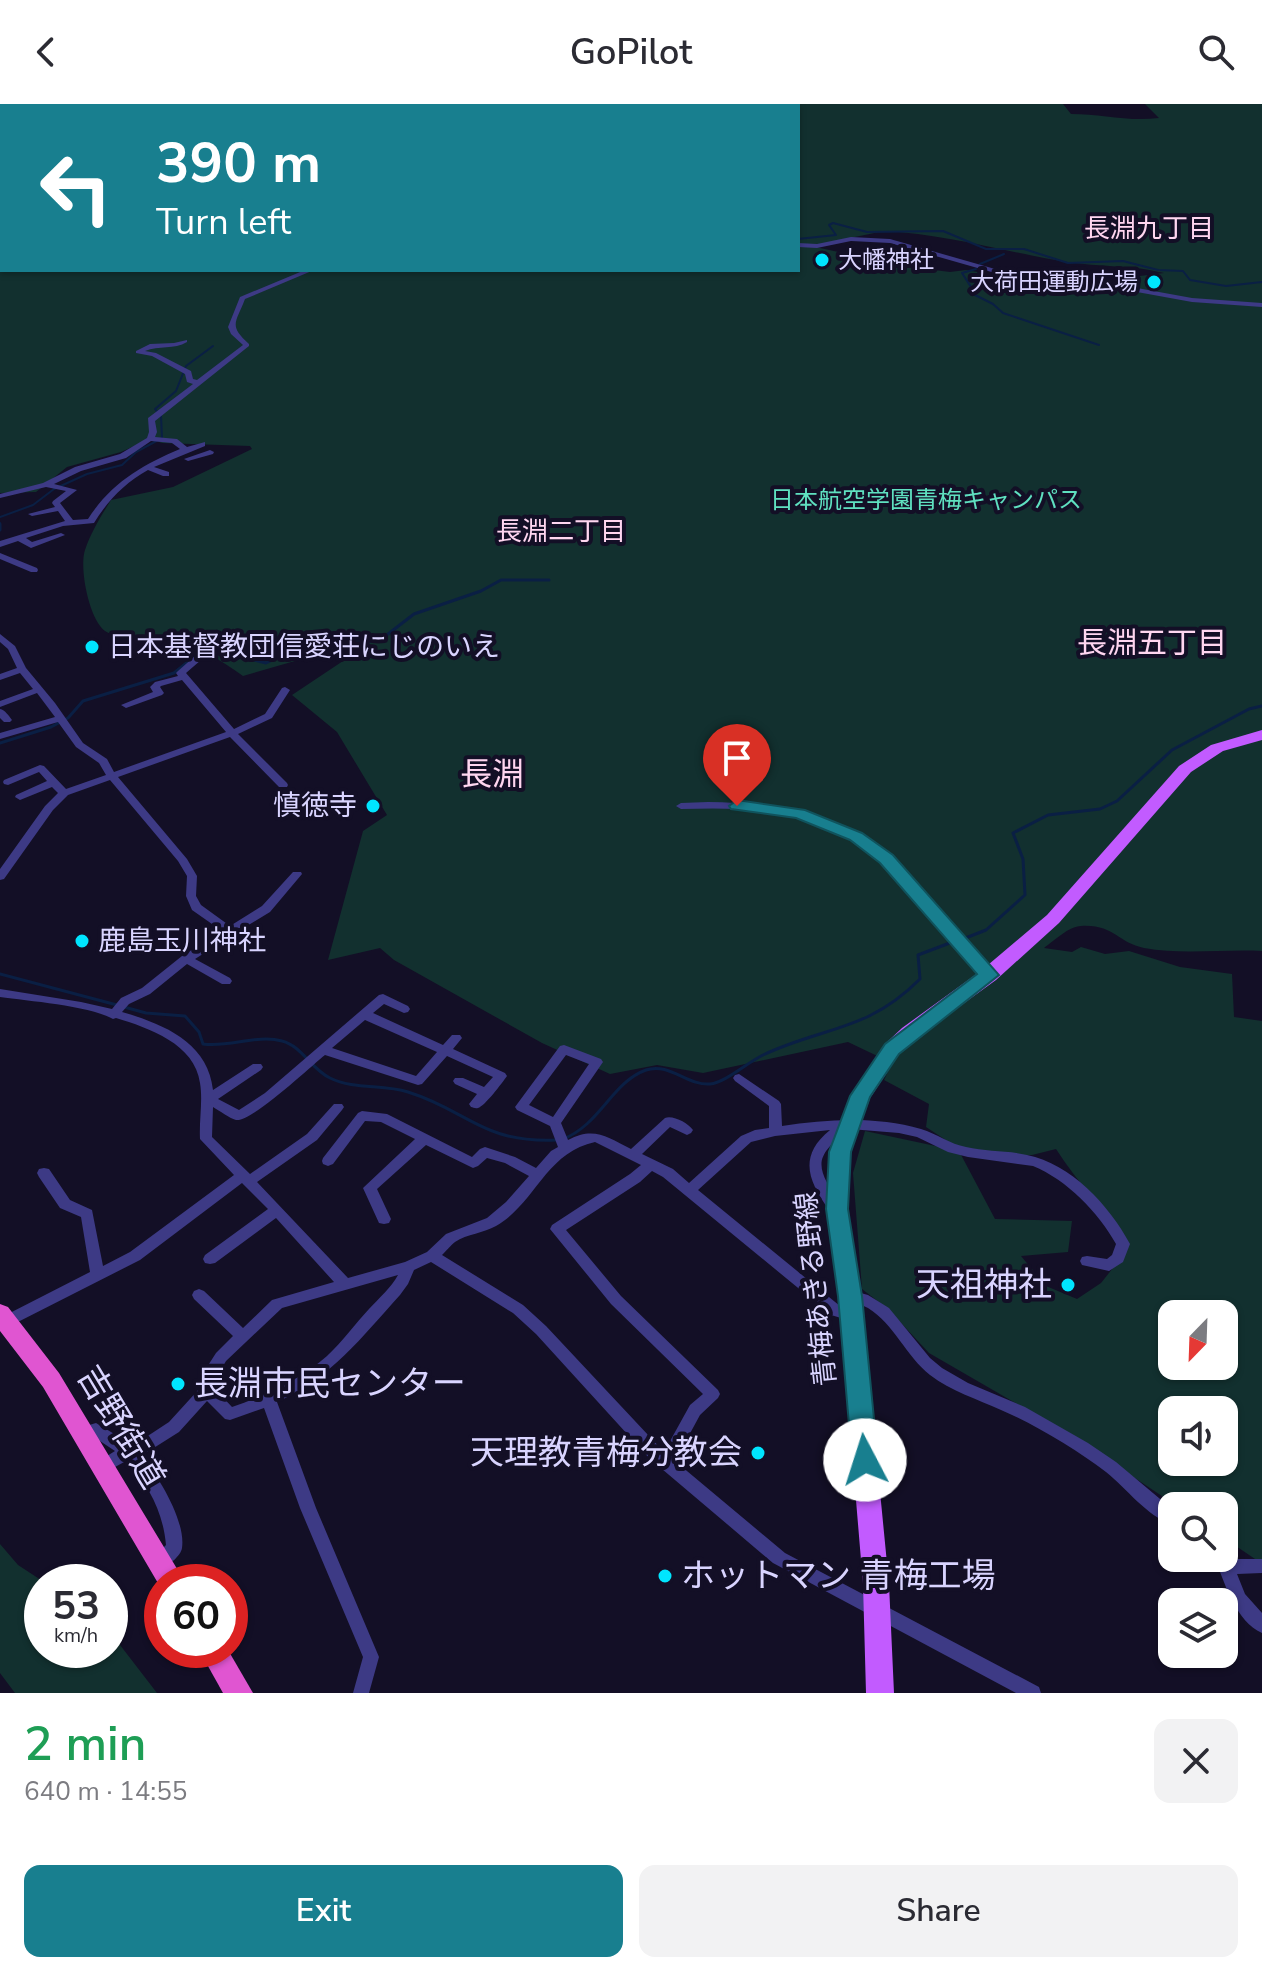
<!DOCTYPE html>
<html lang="en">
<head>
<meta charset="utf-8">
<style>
  :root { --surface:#fff; --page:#f2f2f3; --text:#2b2b33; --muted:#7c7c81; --accent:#187f8f }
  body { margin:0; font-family:"Nunito Sans","Noto Sans JP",sans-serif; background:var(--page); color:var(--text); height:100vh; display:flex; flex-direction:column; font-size:30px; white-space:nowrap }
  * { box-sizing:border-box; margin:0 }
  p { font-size:26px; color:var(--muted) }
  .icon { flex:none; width:44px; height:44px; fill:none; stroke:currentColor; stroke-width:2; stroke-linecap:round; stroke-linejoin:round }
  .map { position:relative; height:1589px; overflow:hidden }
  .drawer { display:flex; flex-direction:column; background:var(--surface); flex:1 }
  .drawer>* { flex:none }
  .banner { position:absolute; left:0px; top:0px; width:800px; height:168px; box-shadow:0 2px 6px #0004; background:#187f8f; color:#fff; overflow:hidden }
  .needle { width:52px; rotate:203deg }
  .fabs { position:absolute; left:1158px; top:1196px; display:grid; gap:16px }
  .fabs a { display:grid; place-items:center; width:80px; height:80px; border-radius:16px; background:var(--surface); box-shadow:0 2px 6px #0004; font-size:40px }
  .speed { position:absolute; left:24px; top:1460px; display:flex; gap:16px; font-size:40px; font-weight:700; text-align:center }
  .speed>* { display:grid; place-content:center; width:104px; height:104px; border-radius:50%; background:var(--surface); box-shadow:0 2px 6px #0004; line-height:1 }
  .speed small { font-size:20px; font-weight:400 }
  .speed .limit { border:12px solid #d22; background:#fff; color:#111 }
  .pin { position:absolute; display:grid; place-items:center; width:68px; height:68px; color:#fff; margin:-82px -34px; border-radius:50% 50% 50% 0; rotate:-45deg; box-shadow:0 0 8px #0007 }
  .pin .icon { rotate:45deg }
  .me { position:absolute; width:88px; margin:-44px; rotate:355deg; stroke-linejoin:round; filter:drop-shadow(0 0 6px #0008) }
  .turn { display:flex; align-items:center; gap:28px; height:168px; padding:0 24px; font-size:36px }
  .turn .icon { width:104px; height:104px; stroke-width:2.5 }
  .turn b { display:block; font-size:56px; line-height:68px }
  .round { display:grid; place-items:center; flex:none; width:84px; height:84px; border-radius:16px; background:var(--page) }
  .headline { display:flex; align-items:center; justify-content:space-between; height:136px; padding:0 24px }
  h1 { font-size:48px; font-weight:600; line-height:60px; color:#1e9e55 }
  .action { display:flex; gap:16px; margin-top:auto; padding:16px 24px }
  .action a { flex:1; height:92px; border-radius:16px; background:var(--accent); color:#fff; font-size:32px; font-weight:600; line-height:92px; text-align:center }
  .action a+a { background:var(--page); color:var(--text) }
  header { display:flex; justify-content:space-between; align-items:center; height:104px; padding:0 24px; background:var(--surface); font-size:36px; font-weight:600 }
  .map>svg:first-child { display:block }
  .green { fill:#12302f; fill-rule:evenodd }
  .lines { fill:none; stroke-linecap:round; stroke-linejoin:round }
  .stream-far1 { stroke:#0a1f44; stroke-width:2 }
  .stream { stroke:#0a1f44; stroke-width:3 }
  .minor { fill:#3d3a85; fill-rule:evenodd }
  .primary { fill:#c25bff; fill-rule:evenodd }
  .trunk { fill:#e055d1; fill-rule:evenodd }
  .route { fill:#187f8f; stroke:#10535d; stroke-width:2 }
  .poi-dot { fill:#00e5ff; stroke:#130f26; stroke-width:3 }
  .labels { text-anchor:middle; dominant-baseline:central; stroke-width:8; stroke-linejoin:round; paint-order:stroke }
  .far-poi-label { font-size:24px; fill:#d9d4ff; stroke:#130f26; text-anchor:start }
  .far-park-label { font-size:24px; fill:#5fe0c0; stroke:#130f26 }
  .far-neighbourhood-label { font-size:26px; fill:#ffd6f0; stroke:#130f26 }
  .poi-label { font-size:28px; fill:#d9d4ff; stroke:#130f26; text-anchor:start }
  .street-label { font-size:28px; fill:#d9d4ff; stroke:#130f26 }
  .neighbourhood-label { font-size:30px; fill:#ffd6f0; stroke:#130f26 }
  .quarter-label { font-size:32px; fill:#ffd6f0; stroke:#130f26 }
  .near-poi-label { font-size:34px; fill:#d9d4ff; stroke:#130f26; text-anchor:end }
  .near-street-label { font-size:34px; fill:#d9d4ff; stroke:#130f26 }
</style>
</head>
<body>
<header><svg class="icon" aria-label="back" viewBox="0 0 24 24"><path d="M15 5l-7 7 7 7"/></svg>GoPilot<svg class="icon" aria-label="search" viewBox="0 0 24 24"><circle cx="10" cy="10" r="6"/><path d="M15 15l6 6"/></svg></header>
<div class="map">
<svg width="1262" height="1589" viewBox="0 0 1262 1589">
  <rect width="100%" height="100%" fill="#130f26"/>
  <g class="green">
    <path d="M0,0h1063l8,10c30,0 58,8 88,4l-14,-14h117v847c-39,-2 -80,4 -118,-3 -26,-5 -30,-24 -63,-22 -12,0 -27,15 -37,22l28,4 9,-5 24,7 24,-3 51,16 52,7 2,43 28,4v538l-4,2 -34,-23v-32h-47l-113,-75 -135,-78 -40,-43 -27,-21 -9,-116 12,-42 94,20 36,68 77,2 -4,31 -47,4 25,30 31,13 24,-16 27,-34c-20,-37 -50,-65 -72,-100l-24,6 -62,1 -44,-29 3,-23 -45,-24 8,-17 -44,-21 -145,31 -46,-8 -47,9 -68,-31 -148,-83 -14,-12 -52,12 35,-129 24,-16 -50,-83 -45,-37 66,-44 -18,-3 -97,28c-23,-16 -43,-30 -71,-36 -22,-4 -47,4 -67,-9 -16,-12 -26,-63 -20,-81 6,-18 16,-34 26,-50l62,-13 79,-38 -2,-3 -88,-3 -12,-4 -29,13 -54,15 -31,25 -36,1zM2,2h796v164h-796zM884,127c62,3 121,21 183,31 32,5 66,3 97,11l-24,3 -17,8 -23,-3 -52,3 -82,-14 -16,2 -48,-6 -91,-20zM1172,1210h52v52h-52zM1172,1306h52v52h-52z"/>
    <path d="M0,1440l18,21 26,17 -2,68h68v-18l47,61h-142l-15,-20z"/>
  </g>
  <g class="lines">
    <g class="stream-far1">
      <path d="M224,2l7,-2"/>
      <path d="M798,135l38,-4 -7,-10 4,-2 34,9 76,-1 43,18h38l44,14 55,-2 35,9 25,1 7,9 36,6 36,-4"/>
      <path d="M980,160l24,-10"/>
      <path d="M976,165l-14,4 9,14 -2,5 24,12 10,9 96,32"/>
      <path d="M0,413l33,-12 21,-16 33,-15 35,-9 14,-13 26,-14 -1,-22 -6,-7 21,-18 10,-25 27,-20"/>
      <path d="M0,419v3"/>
    </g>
    <g class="stream">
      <path d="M0,420v6"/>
      <path d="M195,553l28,-5 43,11 40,-19 73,-3 35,-27 67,-23 20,-11h48"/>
      <path d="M0,639l51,-16 17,-9 15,-17 91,-28 15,-12"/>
      <path d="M963,835l23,-9 39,-35 -2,-36 -10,-26 35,-18 52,-6 17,-8 55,-51 77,-41 13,-3"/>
      <path d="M0,870l117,31"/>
      <path d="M124,903l22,6 39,3 14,16 4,12c26,4 54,-10 79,-3 20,5 29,28 48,37 24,12 52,6 78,14 61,19 73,51 148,48"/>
      <path d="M563,1035c37,-14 49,-57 83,-69 23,-8 42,16 64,14 15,-1 38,-22 53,-29 62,-29 104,-23 157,-76l-2,-24 37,-14"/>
    </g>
    <g class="minor">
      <path d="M851,133l39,2 119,34 106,11 77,14 70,5v4l-70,-5 -77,-14 -106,-11 -119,-34 -39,-2 -34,7 -19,-1v-4l19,1z"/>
      <path d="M305,166h9l-69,29c-9,24 -17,26 4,45v2l-94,75 2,11 -2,5 22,2 10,8 18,-5v4l-51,21 15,5v4h-6l-15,-6c-23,13 -40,30 -54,53l-31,3 -37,12 6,4 29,-9 4,2 -34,13 -13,-7 -18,6v-6l65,-20 -7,-10 -26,5 -4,-2 27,-7 -3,-4 1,-2 13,-10 -20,-4 -46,11v-4l43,-11 32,-16 45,-13 27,-16 2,-6 -1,-14 45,-34 -6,-2 -2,-8 -33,-18 -16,-3v-2l14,-7 24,-1 13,-3v2c-13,8 -28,3 -42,9l11,2 35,18 2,8 4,1 46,-35 -12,-11 -3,-7 12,-30zM151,337l21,2 8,6c-38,16 -69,34 -92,70l-15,1 -13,-17 17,-13 -23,-6 27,-13 45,-13z"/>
      <path d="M210,346l4,2 -1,2 -25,7 -4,-2z"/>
      <path d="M0,449l37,15 1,2 -1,2h-6l-31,-13z"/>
      <path d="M0,530l15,12 11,22 29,35 28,40 24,16 7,13 112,-40 -44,-52 -21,6 -1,1 4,6 -2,2 -36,13 -5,-3 32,-13 -3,-5 5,-5 23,-6 -2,-3 2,-2 17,-15 12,-4 5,3 -11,5 -15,13 48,56 31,-15 17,-26 3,-1 5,3 -18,28 -34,16 49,49 1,2 -1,2h-8l-49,-50 -112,40 69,82 10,17 -1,20 5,9 29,21 32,-20 31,-34h8l1,2 -32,38 -33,20 -1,4h-5l-36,23 35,19 2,3 -2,3h-8l-35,-20 -37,30 -21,10 -7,8c41,12 86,30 91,78l40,-26h8l2,3 -2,3 -43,29 21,11 26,-17 114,-98 4,-1 25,12 2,3 -2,3 -4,1 -20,-9 -11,9 70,32 9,-10h8l2,3 -9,11 52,24 2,3c-5,7 -22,30 -29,32 -3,1 -5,-1 -7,-1l-2,-3 8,-10 -22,-10 -2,-3 2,-3h8l21,9 9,-10 -46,-21 -25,28 -4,1 -93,-30c-14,11 -74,68 -89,65 -7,-2 -16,-9 -23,-13l-1,30 38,37 57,-40 27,-30h8l2,3 -2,3 -25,30 -60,42 91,96 57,-16 22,-10 19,-18 41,-16 19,-16 23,-26 -24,-13 -18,-5 -9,8 -5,2 -47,-23 -49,44 14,30 -2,4 -5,1 -5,-1 -16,-35 52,-49 -34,-17 -16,-1 -32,43 -5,2 -5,-2 -1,-3 1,-3 35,-45 4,-2 25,3 85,43 8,-8 5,-2 30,10 21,11 15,-17 7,-4 -8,-21 -33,-16 -2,-3 45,-61 4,-1 37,14 2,3 -42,61 7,17c26,-14 39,-3 63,9l34,-31c8,-3 23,5 28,12l-2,3 -4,2 -17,-8 -28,27 31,15 16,14 52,-47 14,-6 14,-2v-22l-34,-25 -2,-3 2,-3 4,-1 40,27 2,3 1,22c46,-7 94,-10 139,3 16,5 29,15 45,18 20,5 41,3 61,8 44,9 82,50 103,89l-7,18 -14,9 -27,-6 -2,-4 2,-4 5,-1 20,3 5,-4 4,-11c-18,-32 -49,-64 -83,-78l-65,-9 -20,-5 -31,-15 -18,-4 -49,-4c-40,30 -33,38 -9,77l-2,4 -5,1 -5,-1c-21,-29 -31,-54 1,-80l-55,6 -24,6 -53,48 142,116 16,5 2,4 -2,4 -5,2 -20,-6 -168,-138 -11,-6 -12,11 -74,48 55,66 97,94 2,4 -2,4 -18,17 -25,46 110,92 254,134 2,6h-25l-243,-130 -124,-105 -113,-124 -23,-21 -82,-51 -17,8 -6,14 -8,11c-39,43 -68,82 -123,107l39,106 63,149 -10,36h-16l10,-36 -63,-149 -36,-100 -34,12 -5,-1 -18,-18 -28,31 -38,24c17,19 45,65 41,92 -1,8 -14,18 -22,21l-6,-2 -2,-5 2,-5 12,-12c-3,-33 -17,-60 -40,-84l-22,12 -5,-2 -3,-5 3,-5 16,-10 -21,-14 -10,3 -5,-2 -2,-5 2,-5 17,-5 20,12 14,11 4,-1 35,-23 31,-34 7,-21 9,-14 17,-17 -39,-37 -2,-4 2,-4 5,-2 5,2 39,37 29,-28 62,-18 -58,-64 -61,45 -5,1 -5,-1 -2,-4 2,-4 63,-46 -26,-26 -102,77 -130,66 -5,2 -5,-2v-8l90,-46 -9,-55 -21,-9 -21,-31 -2,-4 2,-4 5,-1 5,1 21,31 22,10 11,56 27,-14 104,-77 -34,-36c-1,-19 3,-38 0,-56 -5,-39 -51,-55 -84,-65l-3,1c-23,-13 -84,-18 -113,-22v-8l81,13 31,7 9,-11 21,-10 40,-32 40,-25 -30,-21 -6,-14 1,-20 -9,-15 -68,-81 -42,15 -15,15 -49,69 -4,1v-11l45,-63 13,-13 -6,-6 -32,13 -5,-3 1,-2 31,-14 -8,-9 -31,13 -4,-1 -1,-2 1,-2 36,-15 4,1 22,23 40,-14 -7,-12 -23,-16 -18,-25 -58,17v-6l55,-16 -18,-24 -37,14v-6l33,-12 -13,-16 -20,7v-6l17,-6 -9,-19 -8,-7zM365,916l72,32 -21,24 -84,-28zM566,951l23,9 -36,53 -24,-12zM595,1038l46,23 -11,9 -78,51 -2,4 61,75 92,90 -13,11 -26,47 -118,-126 -23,-21 -81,-50c4,-4 9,-10 13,-13 12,-8 29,-9 41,-16 40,-23 49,-73 99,-84zM398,1171c-7,13 -19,23 -29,34 -14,15 -26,32 -42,47 -27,24 -61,39 -95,51l-17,-18 4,-16 7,-12 56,-53z"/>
      <path d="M0,605c5,1 9,7 12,11l-2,2h-6l-4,-4z"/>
      <path d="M708,698c55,1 113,6 160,38 29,19 52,48 75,74 17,20 36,40 52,61l-6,4 -4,-1c-39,-44 -74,-96 -121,-131 -51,-39 -121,-40 -183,-38l-5,-3 5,-3z"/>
      <path d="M850,1186l18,5 21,13 41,50 12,10 26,15 57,24 63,36 28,19 56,47v16c-26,-10 -45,-36 -66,-53 -29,-22 -72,-48 -105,-62 -24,-11 -50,-19 -71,-35 -24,-19 -36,-51 -62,-67 -7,-4 -15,-5 -23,-8l-2,-4 2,-4z"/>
      <path d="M1224,1447l5,2 3,6h30v14l-25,1 8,20 17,19v20c-26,-11 -38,-51 -47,-75h9z"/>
    </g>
    <path class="primary" d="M1262,626v10l-39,11 -32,21 -132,151 -63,57 -80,58 -17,16 -29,44 -19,54 -3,57 13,87 28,288 5,109h-28l-3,-109 -24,-288 -13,-87 3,-57 21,-56 35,-52 17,-16 80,-58 65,-55 132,-149 32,-21z"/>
    <g class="trunk">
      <path d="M0,1200l8,3 51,66 126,209h-23v8l-119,-203 -43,-56z"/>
      <path d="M199,1546h29l25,43h-30z"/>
    </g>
  </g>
  <path class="route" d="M737,696l68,10 57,23 31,22 106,120 -100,79 -29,43 -19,55 -3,57 14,87 16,164 -4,8 -9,3 -9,-3 -4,-8 -14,-164 -12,-87 3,-57 21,-56 35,-52 92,-70 -97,-111 -30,-23 -54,-22 -65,-9 -2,-3z"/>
  <g class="poi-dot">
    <circle cx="822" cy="156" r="8"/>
    <circle cx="1154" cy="178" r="8"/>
    <circle cx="92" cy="543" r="8"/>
    <circle cx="373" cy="702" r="8"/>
    <circle cx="82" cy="837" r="8"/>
    <circle cx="1068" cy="1181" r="8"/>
    <circle cx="178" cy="1280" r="8"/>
    <circle cx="758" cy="1349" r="8"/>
    <circle cx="665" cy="1472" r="8"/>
  </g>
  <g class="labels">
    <g class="far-poi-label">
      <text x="838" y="156">大幡神社</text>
      <text x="1138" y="178" text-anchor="end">大荷田運動広場</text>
    </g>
    <g class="far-park-label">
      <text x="926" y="396">日本航空学園青梅キャンパス</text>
    </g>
    <g class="far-neighbourhood-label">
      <text x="1149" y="124">長淵九丁目</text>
      <text x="561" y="427">長淵二丁目</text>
    </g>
    <g class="poi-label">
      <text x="108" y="543">日本基督教団信愛荘にじのいえ</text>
      <text x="357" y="702" text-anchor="end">慎徳寺</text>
      <text x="98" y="837">鹿島玉川神社</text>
    </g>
    <g class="street-label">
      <text transform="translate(816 1185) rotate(-96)">青梅あきる野線</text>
    </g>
    <g class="neighbourhood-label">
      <text x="1152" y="539">長淵五丁目</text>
    </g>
    <g class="quarter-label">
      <text x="492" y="670">長淵</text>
    </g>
    <g class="near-poi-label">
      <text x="1052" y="1181">天祖神社</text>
      <text x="194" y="1280" text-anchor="start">長淵市民センター</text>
      <text x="742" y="1349">天理教青梅分教会</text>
      <text x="681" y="1472" text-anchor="start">ホットマン 青梅工場</text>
    </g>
    <g class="near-street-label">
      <text transform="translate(121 1323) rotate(59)">吉野街道</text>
    </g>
  </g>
</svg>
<div class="fabs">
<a><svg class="needle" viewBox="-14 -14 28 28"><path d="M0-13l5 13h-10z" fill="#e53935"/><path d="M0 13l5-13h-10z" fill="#7c7c81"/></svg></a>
<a><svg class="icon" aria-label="sound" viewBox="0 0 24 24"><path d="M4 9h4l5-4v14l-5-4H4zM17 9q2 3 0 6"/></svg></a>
<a><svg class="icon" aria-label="search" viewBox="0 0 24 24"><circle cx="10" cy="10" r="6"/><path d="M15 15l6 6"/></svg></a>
<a><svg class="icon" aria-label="layers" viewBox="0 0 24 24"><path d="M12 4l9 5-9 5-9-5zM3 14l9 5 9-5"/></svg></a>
</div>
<div class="speed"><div>53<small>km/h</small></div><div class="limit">60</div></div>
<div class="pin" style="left:737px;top:702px;background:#d93025"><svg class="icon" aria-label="arrive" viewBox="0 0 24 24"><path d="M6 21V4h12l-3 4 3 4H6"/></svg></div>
<svg class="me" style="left:865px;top:1356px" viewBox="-20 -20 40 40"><circle r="19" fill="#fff"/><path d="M0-13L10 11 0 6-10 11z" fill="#187f8f"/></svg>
<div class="banner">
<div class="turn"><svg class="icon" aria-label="left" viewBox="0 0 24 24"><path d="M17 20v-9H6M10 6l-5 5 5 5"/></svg><div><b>390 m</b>Turn left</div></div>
</div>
</div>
<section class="drawer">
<div class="headline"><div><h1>2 min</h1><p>640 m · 14:55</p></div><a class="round"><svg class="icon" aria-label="close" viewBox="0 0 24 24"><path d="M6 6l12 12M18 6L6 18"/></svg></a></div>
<div class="action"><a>Exit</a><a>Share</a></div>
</section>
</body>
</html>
